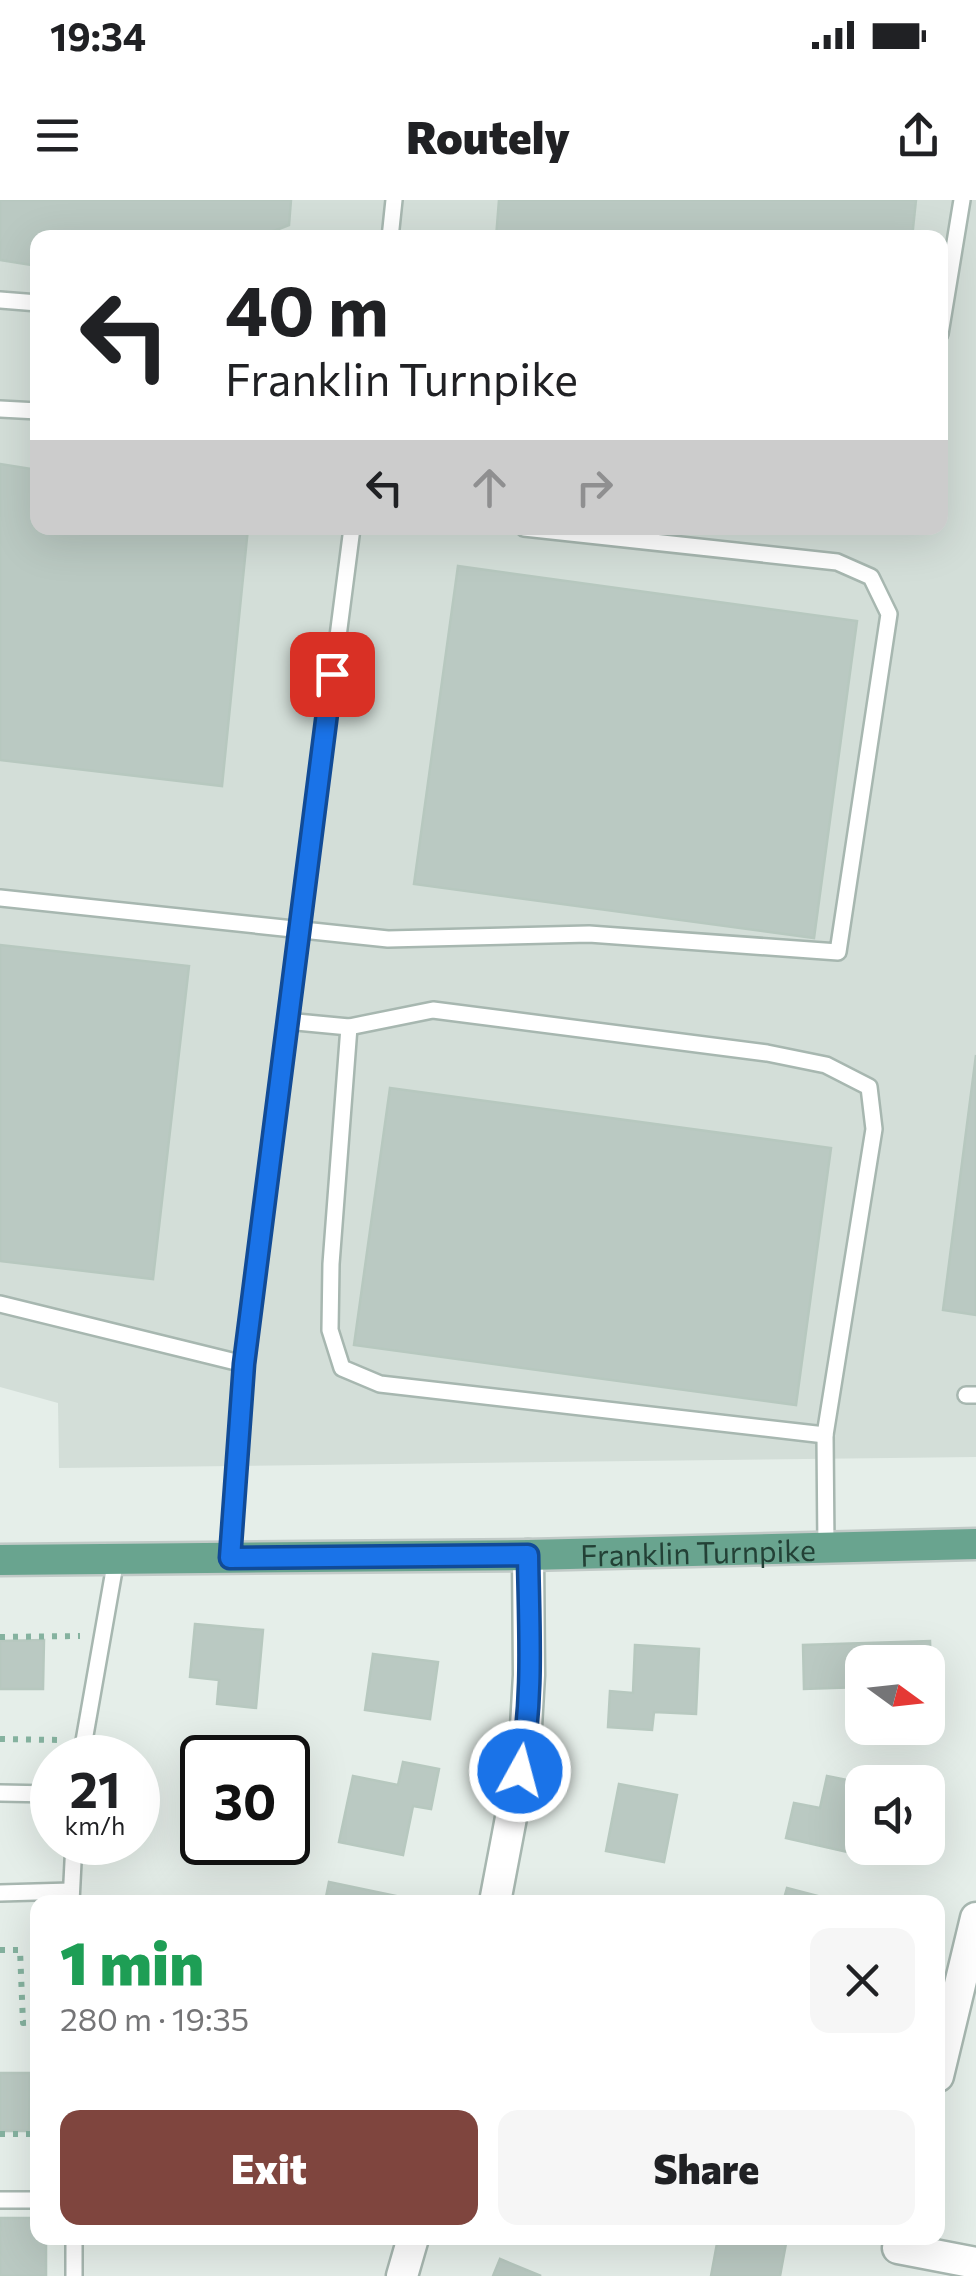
<!DOCTYPE html>
<html lang="en">
<head>
<meta charset="utf-8">
<style>
  :root { --surface:#fff; --page:#f6f6f6; --text:#202124; --muted:#757577; --accent:#7f453e }
  body { margin:0; font-family:Commissioner,sans-serif; background:var(--page); color:var(--text); height:100vh; display:flex; flex-direction:column; font-size:38px; white-space:nowrap }
  * { box-sizing:border-box; margin:0 }
  p { font-size:32px; color:var(--muted) }
  .icon { flex:none; width:55px; height:55px; fill:none; stroke:currentColor; stroke-width:2; stroke-linecap:round; stroke-linejoin:round }
  .map { position:relative; flex:1; overflow:hidden }
  .sheet { position:absolute; left:30px; top:1695px; width:915px; height:350px; display:flex; flex-direction:column; background:var(--surface); border-radius:20px; box-shadow:0 10px 40px #0002 }
  .sheet>* { flex:none }
  .guide { position:absolute; left:30px; top:30px; width:918px; height:305px; border-radius:20px; box-shadow:0 10px 40px #0002; background:#fff; color:var(--text); overflow:hidden }
  .needle { width:65px; rotate:105deg }
  .fabs { position:absolute; left:845px; top:1445px; display:grid; gap:20px }
  .fabs a { display:grid; place-items:center; width:100px; height:100px; border-radius:20px; background:var(--surface); box-shadow:0 10px 40px #0002; font-size:50px }
  .speed { position:absolute; left:30px; top:1535px; display:flex; gap:20px; font-size:50px; font-weight:700; text-align:center }
  .speed>* { display:grid; place-content:center; width:130px; height:130px; border-radius:50%; background:var(--surface); box-shadow:0 10px 40px #0002; line-height:1 }
  .speed small { font-size:25px; font-weight:400 }
  .speed .limit { border:5px solid #111; border-radius:15px; background:#fff; color:#111 }
  .pin { position:absolute; display:grid; place-items:center; width:85px; height:85px; color:#fff; margin:-42px; border-radius:20px; box-shadow:0 5px 15px #0006 }
  .me { position:absolute; width:110px; margin:-55px; rotate:7deg; stroke-linejoin:round; filter:drop-shadow(0 0 8px #0008) }
  .turn { display:flex; align-items:center; gap:35px; height:210px; padding:0 30px; font-size:45px }
  .turn .icon { width:130px; height:130px; stroke-width:2.5 }
  .turn b { display:block; font-size:70px; line-height:85px }
  .lanes { display:flex; align-items:center; height:95px; padding:0 30px; background:#0003; justify-content:center; gap:50px; direction:ltr }
  .lanes .off { opacity:.35 }
  .round { display:grid; place-items:center; flex:none; width:105px; height:105px; border-radius:20px; background:var(--page) }
  .summary { display:flex; align-items:center; justify-content:space-between; height:170px; padding:0 30px }
  h1 { font-size:60px; font-weight:800; line-height:75px; color:#1e9e55 }
  .cta { display:flex; gap:20px; margin-top:auto; padding:20px 30px }
  .cta a { flex:1; height:115px; border-radius:20px; background:var(--accent); color:#fff; font-size:40px; font-weight:800; line-height:115px; text-align:center }
  .cta a+a { background:var(--page); color:var(--text) }
  .status { display:flex; justify-content:space-between; align-items:center; height:70px; padding:0 50px; background:var(--surface); direction:ltr }
  .status svg { height:28px; fill:currentColor }
  header { display:flex; justify-content:space-between; align-items:center; height:130px; padding:0 30px; background:var(--surface); font-size:45px; font-weight:800 }
  .map>svg:first-child { display:block }
  .built { fill:#d3ded8; fill-rule:evenodd }
  .building { fill:#bac9c2; stroke:#b7c8bf; stroke-width:2.5 }
  .lines { fill:none; stroke-linecap:round; stroke-linejoin:round }
  .service-casing { stroke:#a7b7b0; stroke-width:20 }
  .minor-casing { stroke:#a7b7b0; stroke-width:35 }
  .primary-casing { stroke:#c1cac7; stroke-width:35 }
  .path { stroke:#85b29f; stroke-width:6; stroke-dasharray:5 8; stroke-linecap:butt }
  .service { stroke:#fff; stroke-width:15 }
  .minor { stroke:#fff; stroke-width:30 }
  .primary { stroke:#69a48f; stroke-width:30 }
  .route-casing { stroke:#114b97; stroke-width:25 }
  .route { stroke:#1a73e8; stroke-width:18 }
  .labels { text-anchor:middle; dominant-baseline:central; stroke-width:10; stroke-linejoin:round; paint-order:stroke }
  .street-label { font-size:30px; fill:#234136; stroke:#f6faf8 }
</style>
</head>
<body>
<div class="status"><b>19:34</b><svg viewBox="0 0 49 12"><path d="M0 12V9h3v3zM5 12V6h3v6zM10 12V3h3v9zM15 12V0h3v12zM26 1h20v11H26zM47 4h2v5h-2z"/></svg></div>
<header><svg class="icon" aria-label="menu" viewBox="0 0 24 24"><path d="M4 6h16M4 12h16M4 18h16"/></svg>Routely<svg class="icon" aria-label="share" viewBox="0 0 24 24"><path d="M12 15V3M7 8l5-5 5 5M5 13v7h14v-7"/></svg></header>
<div class="map">
<svg width="976" height="2076" viewBox="0 0 976 2076">
  <rect width="100%" height="100%" fill="#e5eee9"/>
  <path class="built" d="M0,0h976v1257l-917,11 -1,-65 -58,-16zM38,38h902v290h-902z"/>
  <g class="building">
    <path d="M0,0h291l-2,25 -33,13h-218v28l-38,-6z"/>
    <path d="M499,0h417l-4,38h-416z"/>
    <path d="M0,264l38,6v58h210l-26,258 -222,-26z"/>
    <path d="M458,366l399,55 -43,317 -400,-54z"/>
    <path d="M0,745l189,21 -36,313 -153,-18z"/>
    <path d="M976,855v260l-33,-5z"/>
    <path d="M390,888l441,60 -35,257 -442,-60z"/>
    <path d="M195,1424l68,6 -7,78 -39,-4 2,-24 -29,-3z"/>
    <path d="M44,1440l-1,49h-43v-48z"/>
    <path d="M930,1441l3,93 -52,2v-8h47v-66h-66v25l-58,2 -1,-44z"/>
    <path d="M635,1445l64,4 -3,65 -42,-2 -2,18 -44,-3 2,-36 23,2z"/>
    <path d="M373,1454l65,8 -8,57 -65,-9z"/>
    <path d="M403,1562l36,7 -8,40 -18,-3 -10,49 -64,-13 14,-66 45,9z"/>
    <path d="M827,1576l35,7v65h28l-3,13 -101,-23 8,-35 26,5z"/>
    <path d="M619,1584l58,11 -13,67 -58,-11z"/>
    <path d="M329,1682l67,14 -1,6h-70z"/>
    <path d="M787,1688l46,12v2h-50z"/>
    <path d="M0,1873h30l-1,58h-29z"/>
    <path d="M0,2018h38v20h8v38h-46z"/>
    <path d="M718,2038h69l-7,38h-69z"/>
    <path d="M500,2059l41,17h-48z"/>
  </g>
  <g class="lines">
    <defs>
      <g id="service">
        <path d="M390,38l4,-38"/>
        <path d="M0,100l38,3"/>
        <path d="M940,134l22,-134"/>
        <path d="M0,209l38,2"/>
        <path d="M0,698l388,41 201,-5 249,18 51,-338 -18,-37 -34,-15 -313,-34"/>
        <path d="M286,821l63,6 84,-17 334,43 59,12 43,22 5,42 -49,306 1,113"/>
        <path d="M349,827l-18,237 -1,66 12,38 38,16 445,51"/>
        <path d="M0,1104l244,60"/>
        <path d="M966,1195h10"/>
        <path d="M230,1357l14,-193 108,-836"/>
        <path d="M81,1558l35,-199"/>
        <path d="M0,1593l52,1"/>
        <path d="M0,1693l71,-2"/>
        <path d="M71,1702l3,-60"/>
        <path d="M0,2000h38"/>
        <path d="M74,2038v38"/>
      </g>
      <g id="minor">
        <path d="M495,1702l30,-158 4,-69 -1,-120"/>
        <path d="M938,1876l38,-158"/>
        <path d="M898,2048l78,15"/>
        <path d="M402,2076l11,-38"/>
      </g>
      <g id="primary">
        <path id="s1" d="M0,1360l528,-5 448,-11"/>
      </g>
    </defs>
    <use href="#service" class="service-casing"/>
    <use href="#minor" class="minor-casing"/>
    <use href="#primary" class="primary-casing"/>
    <g class="path">
      <path d="M0,1437l80,-1"/>
      <path d="M0,1539l62,1"/>
      <path d="M0,1750h20l3,73 15,-1"/>
      <path d="M0,1934h38"/>
    </g>
    <use href="#service" class="service"/>
    <use href="#minor" class="minor"/>
    <use href="#primary" class="primary"/>
  </g>
  <g class="lines">
    <defs>
      <path id="route" d="M332,474l-88,690 -14,194 298,-3c1,72 6,146 -8,216"/>
    </defs>
    <use href="#route" class="route-casing"/>
    <use href="#route" class="route"/>
  </g>
  <g class="labels">
    <g class="street-label">
      <text stroke="none"><textPath href="#s1" startOffset="698">Franklin Turnpike</textPath></text>
    </g>
  </g>
</svg>
<div class="fabs">
<a><svg class="needle" viewBox="-14 -14 28 28"><path d="M0-13l5 13h-10z" fill="#e53935"/><path d="M0 13l5-13h-10z" fill="#757577"/></svg></a>
<a><svg class="icon" aria-label="sound" viewBox="0 0 24 24"><path d="M4 9h4l5-4v14l-5-4H4zM17 9q2 3 0 6"/></svg></a>
</div>
<div class="speed"><div>21<small>km/h</small></div><div class="limit">30</div></div>
<div class="pin" style="left:332px;top:474px;background:#d93025"><svg class="icon" aria-label="arrive" viewBox="0 0 24 24"><path d="M6 21V4h12l-3 4 3 4H6"/></svg></div>
<svg class="me" style="left:520px;top:1571px" viewBox="-20 -20 40 40"><circle r="17" fill="#1a73e8" stroke="#fff" stroke-width="3"/><path d="M0-11L8 9 0 5-8 9z" fill="#fff"/></svg>
<div class="guide">
<div class="turn"><svg class="icon" aria-label="left" viewBox="0 0 24 24"><path d="M17 20v-9H6M10 6l-5 5 5 5"/></svg><div><b>40 m</b>Franklin Turnpike</div></div>
<div class="lanes"><svg class="icon" aria-label="left" viewBox="0 0 24 24"><path d="M17 20v-9H6M10 6l-5 5 5 5"/></svg><svg class="icon off" aria-label="ahead" viewBox="0 0 24 24"><path d="M12 20V5M6 11l6-6 6 6"/></svg><svg class="icon off" aria-label="right" viewBox="0 0 24 24"><path d="M7 20v-9h11M14 6l5 5-5 5"/></svg></div>
</div>
<section class="sheet">
<div class="summary"><div><h1>1 min</h1><p>280 m · 19:35</p></div><a class="round"><svg class="icon" aria-label="close" viewBox="0 0 24 24"><path d="M6 6l12 12M18 6L6 18"/></svg></a></div>
<div class="cta"><a>Exit</a><a>Share</a></div>
</section>
</div>
</body>
</html>
